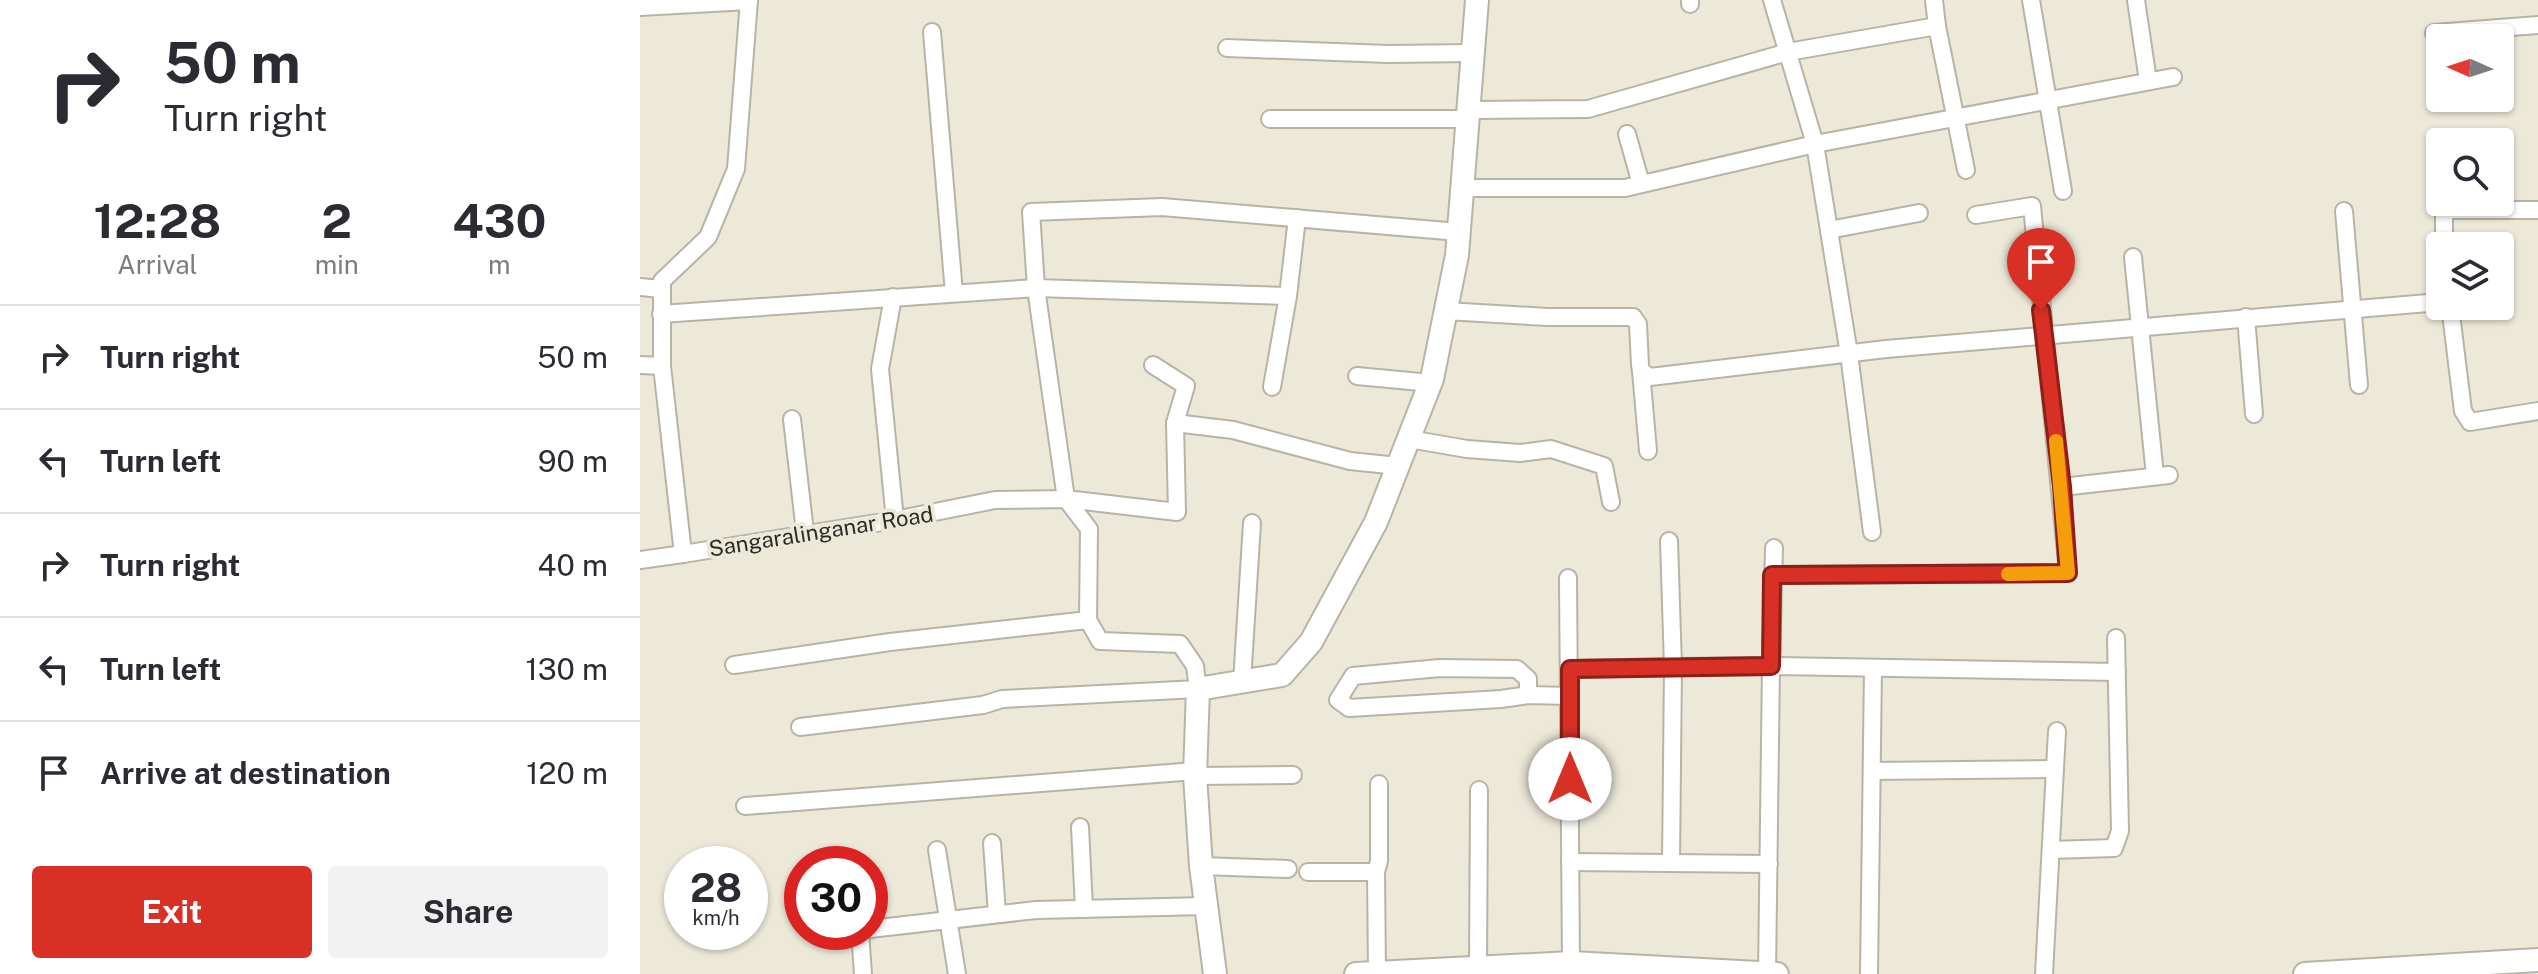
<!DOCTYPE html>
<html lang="en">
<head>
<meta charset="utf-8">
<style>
  :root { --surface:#fff; --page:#f2f2f3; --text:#2b2b33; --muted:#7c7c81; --line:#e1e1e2; --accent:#d93025 }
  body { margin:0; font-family:"Public Sans",sans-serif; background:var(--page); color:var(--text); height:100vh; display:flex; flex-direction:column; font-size:30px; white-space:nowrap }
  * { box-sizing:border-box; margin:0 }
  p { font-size:26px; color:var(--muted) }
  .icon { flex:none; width:44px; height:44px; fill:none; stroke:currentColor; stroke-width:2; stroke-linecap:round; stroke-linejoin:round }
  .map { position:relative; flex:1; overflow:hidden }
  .details { display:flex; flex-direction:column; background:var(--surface); width:640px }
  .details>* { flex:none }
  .guide { background:#fff; color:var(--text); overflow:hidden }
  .needle { width:52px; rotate:273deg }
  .controls { position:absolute; left:1786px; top:24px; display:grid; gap:16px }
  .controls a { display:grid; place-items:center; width:88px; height:88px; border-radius:8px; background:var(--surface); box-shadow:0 2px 6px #0004; font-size:40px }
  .speed { position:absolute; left:24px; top:846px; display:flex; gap:16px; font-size:40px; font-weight:700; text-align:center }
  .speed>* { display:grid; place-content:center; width:104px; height:104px; border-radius:50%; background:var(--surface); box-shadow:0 2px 6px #0004; line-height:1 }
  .speed small { font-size:20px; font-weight:400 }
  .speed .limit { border:12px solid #d22; background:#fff; color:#111 }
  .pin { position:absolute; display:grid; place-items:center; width:68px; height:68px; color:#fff; margin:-82px -34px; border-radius:50% 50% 50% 0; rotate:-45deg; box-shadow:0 0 8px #0007 }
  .pin .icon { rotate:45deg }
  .me { position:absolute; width:88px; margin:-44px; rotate:0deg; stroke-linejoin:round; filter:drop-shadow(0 0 6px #0008) }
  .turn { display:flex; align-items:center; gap:28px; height:168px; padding:0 32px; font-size:36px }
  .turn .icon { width:104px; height:104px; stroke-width:2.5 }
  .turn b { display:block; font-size:56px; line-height:68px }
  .eta { display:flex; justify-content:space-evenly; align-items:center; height:136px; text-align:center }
  .eta b { font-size:48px; font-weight:700; line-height:56px }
  .button { display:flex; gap:16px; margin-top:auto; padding:16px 32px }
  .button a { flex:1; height:92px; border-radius:8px; background:var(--accent); color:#fff; font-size:32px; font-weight:700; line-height:92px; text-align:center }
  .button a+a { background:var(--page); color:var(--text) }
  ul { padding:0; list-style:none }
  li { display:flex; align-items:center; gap:24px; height:104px; padding:0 32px; border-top:2px solid var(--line) }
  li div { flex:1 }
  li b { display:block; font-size:30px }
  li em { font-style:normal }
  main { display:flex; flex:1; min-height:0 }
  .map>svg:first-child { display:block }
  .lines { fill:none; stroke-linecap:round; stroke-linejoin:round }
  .minor-casing { stroke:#b7b4a6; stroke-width:20 }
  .tertiary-casing { stroke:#b7b4a6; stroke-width:26 }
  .minor { stroke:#fff; stroke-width:16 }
  .tertiary { stroke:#fff; stroke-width:22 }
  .route-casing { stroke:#8d1f18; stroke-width:20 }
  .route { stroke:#d93025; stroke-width:14 }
  .slow { stroke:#f59e0b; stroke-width:14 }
  .labels { text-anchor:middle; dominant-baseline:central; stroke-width:8; stroke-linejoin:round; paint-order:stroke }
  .street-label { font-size:22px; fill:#2c2b25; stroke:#ece9d9 }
</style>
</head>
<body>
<main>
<section class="details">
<div class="guide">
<div class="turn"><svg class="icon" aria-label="right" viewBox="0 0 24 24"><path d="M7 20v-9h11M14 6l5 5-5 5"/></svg><div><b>50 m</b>Turn right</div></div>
</div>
<div class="eta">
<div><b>12:28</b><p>Arrival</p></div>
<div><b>2</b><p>min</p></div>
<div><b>430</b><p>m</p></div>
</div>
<ul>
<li><svg class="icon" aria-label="right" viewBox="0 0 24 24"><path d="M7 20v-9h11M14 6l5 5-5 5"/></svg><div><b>Turn right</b></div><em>50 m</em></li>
<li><svg class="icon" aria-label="left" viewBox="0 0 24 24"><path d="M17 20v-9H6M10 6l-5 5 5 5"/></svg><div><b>Turn left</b></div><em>90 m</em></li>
<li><svg class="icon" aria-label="right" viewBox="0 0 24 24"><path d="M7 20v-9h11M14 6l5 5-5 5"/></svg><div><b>Turn right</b></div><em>40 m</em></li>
<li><svg class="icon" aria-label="left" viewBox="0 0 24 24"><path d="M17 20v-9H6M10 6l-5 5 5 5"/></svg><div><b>Turn left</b></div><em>130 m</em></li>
<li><svg class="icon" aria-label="arrive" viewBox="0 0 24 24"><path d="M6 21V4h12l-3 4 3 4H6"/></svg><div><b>Arrive at destination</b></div><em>120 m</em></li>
</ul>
<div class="button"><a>Exit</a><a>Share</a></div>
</section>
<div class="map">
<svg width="1898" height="974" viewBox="0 0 1898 974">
  <rect width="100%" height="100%" fill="#ece9d9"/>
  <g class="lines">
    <defs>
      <g id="minor">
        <path d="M109,0l-13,169 -28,68 -46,44v85l21,188 212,-34 100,-20 71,-1 23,30 -1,91 12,21 80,3 15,22 3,23 -196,10 -19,6 -183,22"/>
        <path d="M1050,0v4"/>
        <path d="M1294,0l3,26 29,144"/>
        <path d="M1391,0l32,191"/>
        <path d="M1496,0l12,81"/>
        <path d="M0,7l109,-6"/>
        <path d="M292,32l22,261"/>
        <path d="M1794,33l104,-8"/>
        <path d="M587,48l161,6 84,-1"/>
        <path d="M630,119h196l2,-8 7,-1 113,-1 200,-57 149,-26"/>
        <path d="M987,134l14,50"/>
        <path d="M823,188h162l190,-44 -43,-144"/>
        <path d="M1704,211l15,174"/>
        <path d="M1189,230l90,-17"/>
        <path d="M1804,246v-36h94"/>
        <path d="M1493,257l22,219"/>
        <path d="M0,287l21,2"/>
        <path d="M648,296l9,-78"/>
        <path d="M253,297l-13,72 15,151"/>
        <path d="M1810,306l13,105 7,11 68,-11"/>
        <path d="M806,311l101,6h86l5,7 2,41 1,6 9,6 236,-28 554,-47"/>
        <path d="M21,314l375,-26 30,211 111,13 -2,-89 11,-37 -33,-21"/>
        <path d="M1606,317l8,97"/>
        <path d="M0,365l22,1"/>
        <path d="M1001,371l7,80"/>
        <path d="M717,376l74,7"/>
        <path d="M632,387l16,-91 -252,-8 -5,-76 131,-5 297,25"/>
        <path d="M152,419l13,113"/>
        <path d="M535,423l58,7 117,31 48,5"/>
        <path d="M769,439l58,10 53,4 31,-4 53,17 7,36"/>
        <path d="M1422,487l107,-12"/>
        <path d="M1232,532l-23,-178 -34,-210 358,-67"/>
        <path d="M0,560l43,-6"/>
        <path d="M1132,575l296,-2 -36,-367 -56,9"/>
        <path d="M928,578l3,385"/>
        <path d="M94,665l156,-23 198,-22"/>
        <path d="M930,669l103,-2 -4,-126"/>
        <path d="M602,682l10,-159"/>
        <path d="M888,695v-16l-11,-10 -77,-1 -87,8 -15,24 11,8 152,-9 27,-4 42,1"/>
        <path d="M1232,771l183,-2"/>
        <path d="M555,776l98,-1"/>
        <path d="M105,806l450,-35"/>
        <path d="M440,827l4,82"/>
        <path d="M352,843l5,71"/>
        <path d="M297,850l20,124"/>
        <path d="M1411,850l63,-2 6,-17 -4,-193"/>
        <path d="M930,862l199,2"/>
        <path d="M1031,863l2,-196 98,-1 3,-118"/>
        <path d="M561,866l87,3"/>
        <path d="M668,872h68"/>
        <path d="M230,929l166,-19 170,-4"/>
        <path d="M220,932l3,42"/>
        <path d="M838,968l1,-178"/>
        <path d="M737,973l-1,-101 3,-11v-77"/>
        <path d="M1127,974l4,-308 346,6"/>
        <path d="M1229,974l4,-306"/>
        <path d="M1404,974l13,-243"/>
      </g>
      <g id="tertiary">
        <path d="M575,974l-14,-108 -6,-90 3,-87 84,-14 29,-33 65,-120 56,-143 25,-124 20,-255"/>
        <path d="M716,974l215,-11 206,11"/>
        <path d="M1665,974l233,-14"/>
      </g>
    </defs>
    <use href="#minor" class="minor-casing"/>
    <use href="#tertiary" class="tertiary-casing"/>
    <use href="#minor" class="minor"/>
    <use href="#tertiary" class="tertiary"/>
  </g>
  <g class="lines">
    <defs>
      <path id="route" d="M930,779v-110l201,-3 1,-91 296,-2 -6,-86 -21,-177"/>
    </defs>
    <use href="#route" class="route-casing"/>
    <use href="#route" class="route"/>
    <path class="slow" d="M1368,574l60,-1 -12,-132"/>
  </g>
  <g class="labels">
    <g class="street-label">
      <text transform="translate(181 531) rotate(-9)">Sangaralinganar Road</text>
    </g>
  </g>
</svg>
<div class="controls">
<a><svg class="needle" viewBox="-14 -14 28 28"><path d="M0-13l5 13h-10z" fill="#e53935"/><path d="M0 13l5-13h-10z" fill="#7c7c81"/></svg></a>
<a><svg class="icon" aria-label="search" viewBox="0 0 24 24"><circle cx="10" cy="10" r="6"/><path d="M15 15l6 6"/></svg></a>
<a><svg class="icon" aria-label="layers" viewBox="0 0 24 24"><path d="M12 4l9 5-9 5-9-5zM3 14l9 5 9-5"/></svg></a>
</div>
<div class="speed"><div>28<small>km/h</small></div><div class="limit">30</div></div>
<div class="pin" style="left:1401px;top:310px;background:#d93025"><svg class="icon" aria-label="arrive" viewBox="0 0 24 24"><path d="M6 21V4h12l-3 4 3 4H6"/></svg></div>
<svg class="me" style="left:930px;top:779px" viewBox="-20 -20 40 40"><circle r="19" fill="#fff"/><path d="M0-13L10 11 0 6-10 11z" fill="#d93025"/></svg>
</div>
</main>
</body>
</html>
